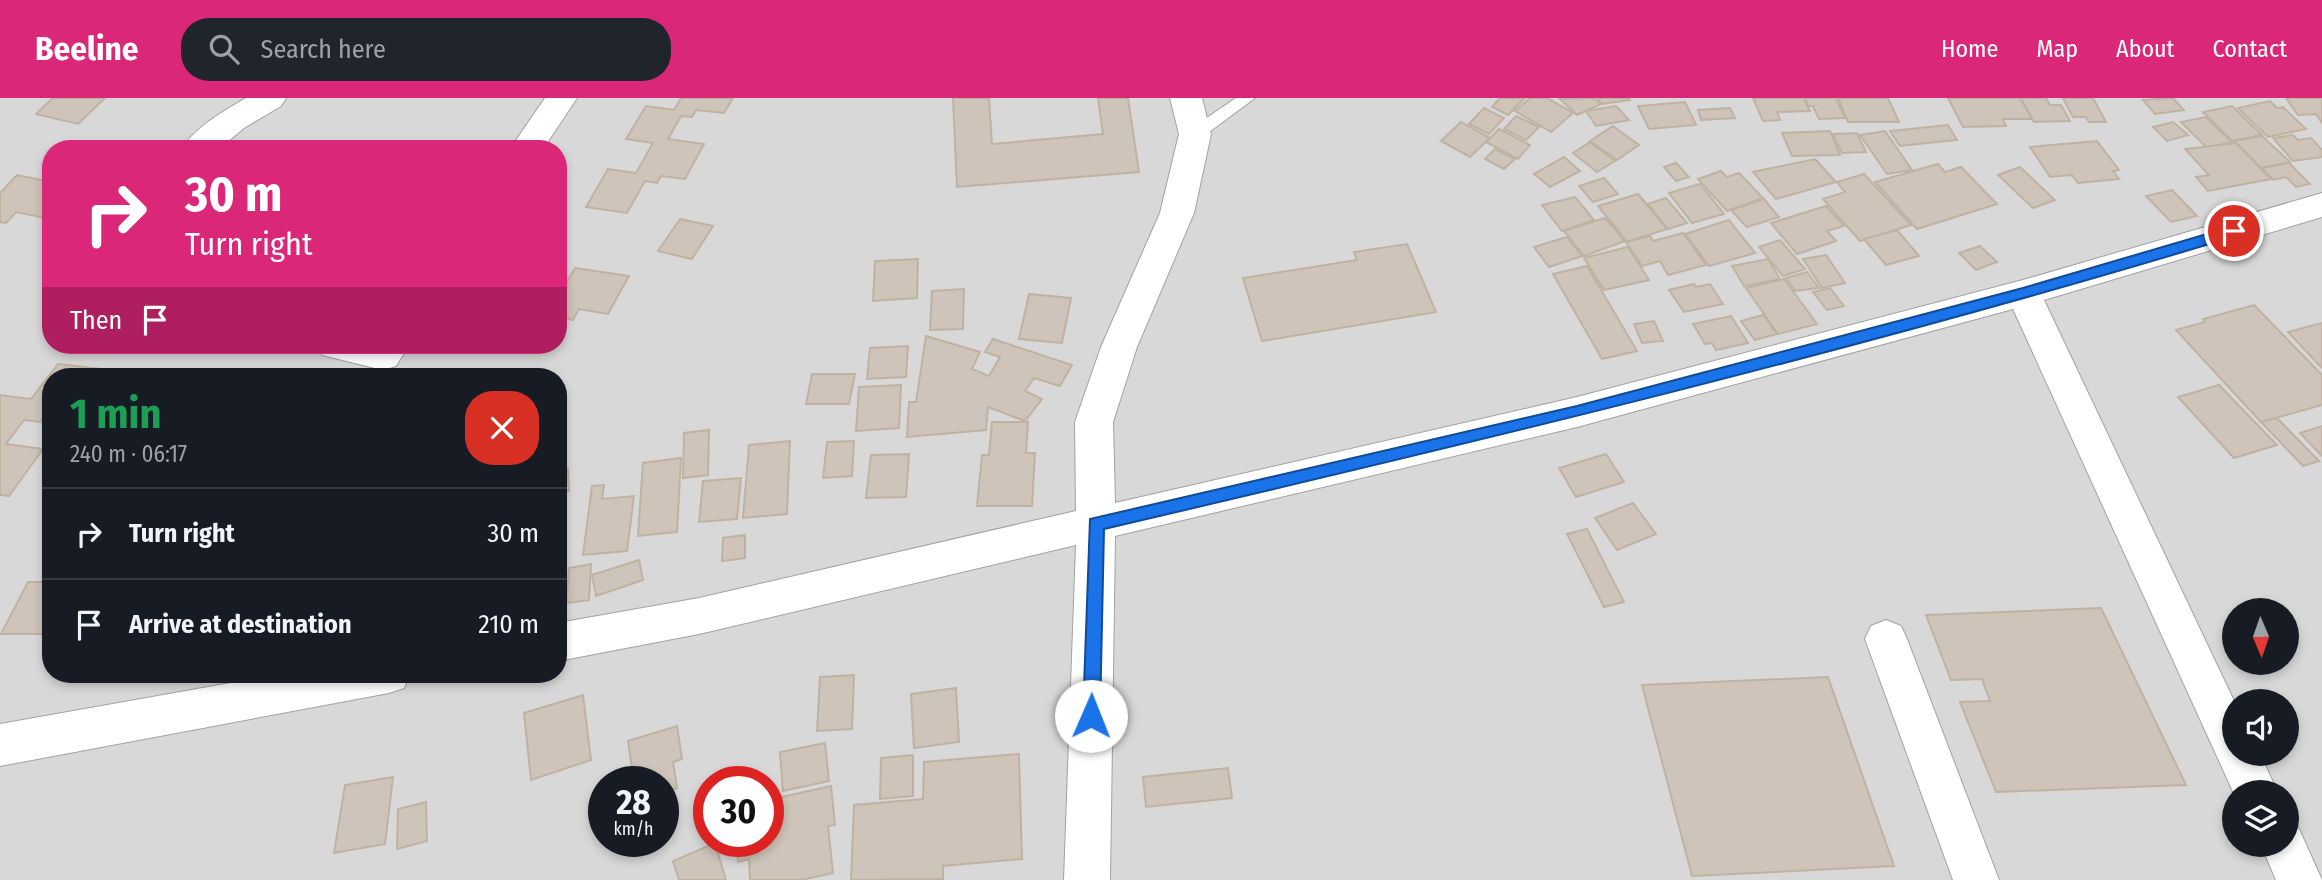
<!DOCTYPE html>
<html lang="en">
<head>
<meta charset="utf-8">
<style>
  :root { --surface:#171b24; --page:#20242c; --text:#f1f3f6; --muted:#9ea1a6; --line:#363941; --accent:#db2777 }
  body { margin:0; font-family:"Fira Sans Condensed",sans-serif; background:var(--page); color:var(--text); height:100vh; display:flex; flex-direction:column; font-size:26px; white-space:nowrap }
  * { box-sizing:border-box; margin:0 }
  p { font-size:23px; color:var(--muted) }
  .icon { flex:none; width:38px; height:38px; fill:none; stroke:currentColor; stroke-width:2; stroke-linecap:round; stroke-linejoin:round }
  .map { position:relative; flex:1; overflow:hidden }
  .side { position:absolute; left:42px; top:270px; width:525px; height:315px; display:flex; flex-direction:column; background:var(--surface); border-radius:28px; box-shadow:0 4px 10px #0003 }
  .side>* { flex:none }
  .guide { position:absolute; left:42px; top:42px; width:525px; height:214px; border-radius:28px; box-shadow:0 4px 10px #0003; background:#db2777; color:#fff; overflow:hidden }
  .needle { width:46px; rotate:178deg }
  .fabs { position:absolute; left:2222px; top:500px; display:grid; gap:14px }
  .fabs a { display:grid; place-items:center; width:77px; height:77px; border-radius:50%; background:var(--surface); box-shadow:0 4px 10px #0003; font-size:35px }
  .speed { position:absolute; left:588px; top:668px; display:flex; gap:14px; font-size:35px; font-weight:700; text-align:center }
  .speed>* { display:grid; place-content:center; width:91px; height:91px; border-radius:50%; background:var(--surface); box-shadow:0 4px 10px #0003; line-height:1 }
  .speed small { font-size:18px; font-weight:400 }
  .speed .limit { border:10px solid #d22; background:#fff; color:#111 }
  .pin { position:absolute; display:grid; place-items:center; width:60px; height:60px; color:#fff; margin:-30px; border:4px solid #fff; border-radius:50%; box-shadow:0 2px 7px #0007 }
  .me { position:absolute; width:77px; margin:-38px; rotate:1deg; stroke-linejoin:round; filter:drop-shadow(0 0 5px #0008) }
  .turn { display:flex; align-items:center; gap:24px; height:147px; padding:0 28px; font-size:32px }
  .turn .icon { width:91px; height:91px; stroke-width:2.5 }
  .turn b { display:block; font-size:49px; line-height:60px }
  .then { display:flex; align-items:center; height:66px; padding:0 28px; background:#0003; gap:14px; font-size:26px }
  .round { display:grid; place-items:center; flex:none; width:74px; height:74px; border-radius:28px; background:var(--page) }
  .summary { display:flex; align-items:center; justify-content:space-between; height:119px; padding:0 28px }
  h1 { font-size:42px; font-weight:700; line-height:52px; color:#1e9e55 }
  ul { padding:0; list-style:none }
  li { display:flex; align-items:center; gap:21px; height:91px; padding:0 28px; border-top:2px solid var(--line) }
  li div { flex:1 }
  li b { display:block; font-size:26px }
  li em { font-style:normal }
  header { display:flex; align-items:center; gap:42px; box-sizing:border-box; height:98px; padding:0 35px; background:var(--accent); color:#fff }
  header strong { font-size:33px }
  nav { display:flex; gap:38px; margin-inline-start:auto; font-size:24px }
  .search { width:490px; height:63px; background:var(--page); display:flex; align-items:center; gap:18px; box-sizing:border-box; padding:0 24px; border-radius:28px; color:var(--muted); font-size:26px }
  .map>svg:first-child { display:block }
  .residential { fill:#d9d8d8; fill-rule:evenodd }
  .building { fill:#cec4b9; stroke:#c0b2a1; stroke-width:2 }
  .lines { fill:none; stroke-linecap:round; stroke-linejoin:round }
  .lane-casing { stroke:#a2a2a2; stroke-width:2 }
  .street-casing { stroke:#a2a2a2; stroke-width:2 }
  .lane { fill:#fff; fill-rule:evenodd }
  .street { fill:#fff; fill-rule:evenodd }
  .route { fill:#1a73e8; stroke:#114b97; stroke-width:2 }
</style>
</head>
<body>
<header>
<strong>Beeline</strong>
<div class="search"><svg class="icon" aria-label="search" viewBox="0 0 24 24"><circle cx="10" cy="10" r="6"/><path d="M15 15l6 6"/></svg>Search here</div>
<nav><a>Home</a><a>Map</a><a>About</a><a>Contact</a></nav>
</header>
<div class="map">
<svg width="2322" height="782" viewBox="0 0 2322 782">
  <rect width="100%" height="100%" fill="#eeebe0"/>
  <path class="residential" d="M0,0h2322v782h-2322zM51,51h507v196h-507zM51,278h507v298h-507zM2235,513h52v52h-52zM2235,604h52v52h-52zM604,684h59v60h-59zM709,684h59v60h-59zM2235,695h52v52h-52z"/>
  <g class="building">
    <path d="M53,0h52l-27,26 -42,-10z"/>
    <path d="M681,0h52l-9,15 -28,-3 -4,7 -11,-1 -13,23 36,5 -19,35 -24,-3 -4,7 -12,-2 -18,32 -41,-6 22,-38 28,4 17,-30 -27,-4 20,-33 28,4z"/>
    <path d="M953,0h36l3,46 111,-10 -5,-36h30l11,74 -182,15z"/>
    <path d="M1500,0h25l-17,17 -16,-8z"/>
    <path d="M1530,0h17l26,15 -22,19 -36,-21z"/>
    <path d="M1594,0l7,6 -24,11 -17,-16z"/>
    <path d="M1598,0h31l1,2 -28,4z"/>
    <path d="M1753,0h51l6,13 -33,1 3,8 -17,1z"/>
    <path d="M1805,0h31l9,20 -26,1 -6,-13h-5z"/>
    <path d="M1838,0h50l11,24h-51z"/>
    <path d="M1948,0h72l12,21h-29l3,7 -43,1z"/>
    <path d="M2021,0h25l4,7h11l9,16 -36,1z"/>
    <path d="M2063,0h30l13,24h-17l-3,-5h-13z"/>
    <path d="M2173,0l11,12 -29,4 -12,-14z"/>
    <path d="M2286,0h36v25l-6,-9 -18,1z"/>
    <path d="M2270,3l7,7 6,-1 23,22 -38,8 -30,-29z"/>
    <path d="M1685,4l11,23 -47,4 -11,-23z"/>
    <path d="M1616,8l13,14 -33,6 -10,-15z"/>
    <path d="M2232,8l30,29 -30,6 -29,-29z"/>
    <path d="M1484,10l20,10 -15,16 -20,-10z"/>
    <path d="M1730,10l5,10 -34,2 -3,-10z"/>
    <path d="M1516,18l23,11 -13,13 -22,-11z"/>
    <path d="M2206,19l26,25 -25,6 -26,-26z"/>
    <path d="M1461,24l29,16 -20,19 -29,-16z"/>
    <path d="M2173,24l15,13 -21,6 -14,-14z"/>
    <path d="M1948,27l9,15 -57,6 -10,-15z"/>
    <path d="M1613,28l26,19 -22,15 -27,-19z"/>
    <path d="M1499,31l31,16 -12,14 -32,-17z"/>
    <path d="M1830,33l10,24 -48,1 -10,-23z"/>
    <path d="M1885,33l27,39 -25,4 -27,-39z"/>
    <path d="M1857,35l9,19 -24,1 -9,-19z"/>
    <path d="M2293,37l5,5 13,-2 11,12v7l-29,4 -20,-23z"/>
    <path d="M2262,38l28,26 -29,6 -27,-27z"/>
    <path d="M2097,43l22,29 -6,1 6,8 -41,4 -6,-8 -22,2 -20,-30z"/>
    <path d="M1590,44l25,19 -18,11 -24,-19z"/>
    <path d="M2236,45l35,36 -63,12 -12,-14 13,-2 -24,-26z"/>
    <path d="M1495,51l20,10 -11,10 -19,-10z"/>
    <path d="M1564,59l16,14 -30,16 -16,-13z"/>
    <path d="M1815,61l21,23 -60,17 -23,-27z"/>
    <path d="M1676,65l13,14 -13,4 -12,-14z"/>
    <path d="M2289,65l21,21 -14,3 -10,-10 -13,3 -11,-12z"/>
    <path d="M1938,66l7,8 16,-5 36,37 -80,25 -42,-47z"/>
    <path d="M2020,69l35,33 -22,8 -35,-33z"/>
    <path d="M1721,73l6,6 12,-4 24,25 -36,13 -29,-32z"/>
    <path d="M1864,76l47,51 -51,16 -37,-42 22,-7 -8,-10z"/>
    <path d="M17,77l34,7v30l-6,6 -29,-6 -10,11 -6,-1v-29z"/>
    <path d="M1604,80l14,16 -25,8 -14,-16z"/>
    <path d="M1700,86l24,30 -32,9 -23,-30z"/>
    <path d="M2172,92l25,26 -26,6 -25,-26z"/>
    <path d="M1638,96l29,35 -40,13 -29,-36z"/>
    <path d="M1575,99l19,23 -32,11 -20,-26z"/>
    <path d="M1666,100l21,25 -19,6 -20,-25z"/>
    <path d="M1764,101l15,18 -32,10 -16,-17z"/>
    <path d="M1826,108l18,20 -17,5 9,10 -39,13 -26,-31z"/>
    <path d="M1605,120l20,23 -41,15 -20,-25z"/>
    <path d="M680,121l33,7 -21,33 -34,-8z"/>
    <path d="M1729,122l26,33 -46,13 -24,-32z"/>
    <path d="M1897,132l22,26 -33,9 -22,-26z"/>
    <path d="M1683,135l23,32 -38,10 -8,-14 -18,5 -16,-24 24,-6 3,5z"/>
    <path d="M1567,139l15,19 -33,11 -15,-20z"/>
    <path d="M1780,142l25,29 -22,7 -24,-29z"/>
    <path d="M1407,146l29,68 -174,29 -19,-63 114,-18 -3,-8z"/>
    <path d="M1980,148l17,16 -21,8 -17,-17z"/>
    <path d="M1628,149l21,33 -45,10 -20,-32z"/>
    <path d="M1826,157l19,28 -23,5 -19,-29z"/>
    <path d="M918,161l-1,39 -44,3 2,-40z"/>
    <path d="M1768,161l12,20 -36,7 -12,-20z"/>
    <path d="M1587,168l50,85 -35,8 -49,-85z"/>
    <path d="M575,170l54,8 -21,38 -29,-5 -6,11 -11,-3 -4,7v-27z"/>
    <path d="M1807,174l12,16 -24,3 -9,-13z"/>
    <path d="M1784,181l33,45 -39,10 -32,-46z"/>
    <path d="M1694,186l2,3 14,-3 13,20 -39,8 -15,-22z"/>
    <path d="M1830,190l14,18 -17,4 -14,-18z"/>
    <path d="M964,191l-1,40 -33,1 2,-39z"/>
    <path d="M1029,196l42,4 -9,45 -43,-4z"/>
    <path d="M2254,207l68,70v30l-61,17 -85,-92 29,-8 -2,-3z"/>
    <path d="M1763,217l14,19 -22,6 -14,-19z"/>
    <path d="M1731,218l17,27 -32,7 -4,-7 -7,1 -12,-20z"/>
    <path d="M1654,223l9,20 -21,2 -8,-19z"/>
    <path d="M2322,225v45l-34,-36z"/>
    <path d="M926,238l54,16 -8,17 17,7 11,-19 -15,-5 8,-13 79,26 -12,21 -26,-8 -9,13 17,8 -17,22 -37,-14 -2,23 -79,7 2,-35h7z"/>
    <path d="M498,247h48l-5,8z"/>
    <path d="M908,248l-2,31 -39,2 3,-31z"/>
    <path d="M58,266l62,7 -4,5h-65v31l-11,15 -16,-2 -18,24 37,5 -34,47 -9,-1v-100l31,4z"/>
    <path d="M812,276h43l-6,30h-43z"/>
    <path d="M901,287l-2,43 -43,3 3,-44z"/>
    <path d="M2219,287l58,60 -43,13 -56,-61z"/>
    <path d="M2277,320l42,43 -16,5 -42,-44z"/>
    <path d="M992,324h36l-2,31h9l-3,53h-55l5,-51h7z"/>
    <path d="M2322,328v30l-22,-23z"/>
    <path d="M709,332l-1,45 -25,3 1,-45z"/>
    <path d="M790,343l-3,73 -44,4 6,-73z"/>
    <path d="M854,343l-2,35 -29,2 4,-36z"/>
    <path d="M909,356l-3,43 -40,1 5,-43z"/>
    <path d="M1606,356l18,28 -48,15 -17,-29z"/>
    <path d="M681,360l-4,74 -39,4 5,-73z"/>
    <path d="M568,371l1,22 -11,3v-23z"/>
    <path d="M741,380l-4,41 -38,3 4,-41z"/>
    <path d="M604,387l-2,14 32,-3 -7,55 -44,4 9,-69z"/>
    <path d="M1633,405l23,31 -39,16 -22,-32z"/>
    <path d="M1587,431l37,73 -20,5 -37,-73z"/>
    <path d="M745,437v23l-23,3 1,-23z"/>
    <path d="M639,462l4,20 -47,16 -4,-21z"/>
    <path d="M591,466l-2,36 -23,3 3,-35z"/>
    <path d="M28,484h23v52h-50z"/>
    <path d="M2101,510l85,177 -190,7 -36,-90 30,-1 -8,-22 -31,1 -25,-65z"/>
    <path d="M854,577l-2,54 -35,2 3,-54z"/>
    <path d="M1828,579l66,189 -202,10 -50,-191z"/>
    <path d="M956,590l3,54 -45,6 -3,-54z"/>
    <path d="M583,597l8,65 -60,20 -7,-67z"/>
    <path d="M677,628l5,33 -9,3 4,26 -14,5v-11h-29l-6,-41z"/>
    <path d="M825,645l4,38 -46,10 -3,-39z"/>
    <path d="M1019,656l3,105 -79,7v13l-92,1 3,-75 69,-6 1,-37z"/>
    <path d="M913,657v41l-33,3 1,-41z"/>
    <path d="M1228,670l4,30 -86,9 -3,-30z"/>
    <path d="M393,679l-8,67 -51,9 11,-68z"/>
    <path d="M831,688l4,39 -7,1 5,47 -32,7h-51l-1,-21 -11,3 -2,-20h32v-42z"/>
    <path d="M426,704l1,39 -30,8 1,-40z"/>
    <path d="M715,745l11,37h-47l-6,-19z"/>
  </g>
  <g class="lines">
    <defs>
      <path id="lane" d="M1236,0h19l-54,40h-12v-8z"/>
      <g id="street">
        <path d="M246,0h40l-5,8 -37,22 -25,21h-37c13,-22 42,-38 64,-51z"/>
        <path d="M545,0h32l-34,51h-33z"/>
        <path d="M1170,0h32l9,36 -17,79 -57,134 -24,75 2,81 462,-106 446,-117 299,-87v24l-278,83 191,403v51h25l18,39h-43v3l-222,-487 -436,118 -462,109 -5,344h-46l12,-335 -377,89 -141,27v-38l141,-25 377,-87 -1,-89 26,-75 59,-134 19,-79z"/>
        <path d="M317,247h92l-13,21 -13,4 -61,-15z"/>
        <path d="M1886,522l15,6 6,13 92,241h-46l-88,-241 6,-13z"/>
        <path d="M282,576h128l-6,14 -15,5 -389,73v-42z"/>
        <path d="M2287,726l12,5 23,51h-46l-15,-35h26z"/>
      </g>
    </defs>
    <use href="#lane" class="lane-casing"/>
    <use href="#street" class="street-casing"/>
    <use href="#lane" class="lane"/>
    <use href="#street" class="street"/>
  </g>
  <path class="route" d="M2234,128l5,2v7c-374,114 -754,205 -1135,294l-4,187 -2,5 -7,3 -6,-3 -2,-5 7,-197 487,-113 446,-118z"/>
</svg>
<div class="fabs">
<a><svg class="needle" viewBox="-14 -14 28 28"><path d="M0-13l5 13h-10z" fill="#e53935"/><path d="M0 13l5-13h-10z" fill="#9ea1a6"/></svg></a>
<a><svg class="icon" aria-label="sound" viewBox="0 0 24 24"><path d="M4 9h4l5-4v14l-5-4H4zM17 9q2 3 0 6"/></svg></a>
<a><svg class="icon" aria-label="layers" viewBox="0 0 24 24"><path d="M12 4l9 5-9 5-9-5zM3 14l9 5 9-5"/></svg></a>
</div>
<div class="speed"><div>28<small>km/h</small></div><div class="limit">30</div></div>
<div class="pin" style="left:2234px;top:133px;background:#d93025"><svg class="icon" aria-label="arrive" viewBox="0 0 24 24"><path d="M6 21V4h12l-3 4 3 4H6"/></svg></div>
<svg class="me" style="left:1091px;top:618px" viewBox="-20 -20 40 40"><circle r="19" fill="#fff"/><path d="M0-13L10 11 0 6-10 11z" fill="#1a73e8"/></svg>
<div class="guide">
<div class="turn"><svg class="icon" aria-label="right" viewBox="0 0 24 24"><path d="M7 20v-9h11M14 6l5 5-5 5"/></svg><div><b>30 m</b>Turn right</div></div>
<div class="then">Then<svg class="icon" aria-label="arrive" viewBox="0 0 24 24"><path d="M6 21V4h12l-3 4 3 4H6"/></svg></div>
</div>
<section class="side">
<div class="summary"><div><h1>1 min</h1><p>240 m · 06:17</p></div><a class="round" style="background:#d93025;color:#fff"><svg class="icon" aria-label="close" viewBox="0 0 24 24"><path d="M6 6l12 12M18 6L6 18"/></svg></a></div>
<ul>
<li><svg class="icon" aria-label="right" viewBox="0 0 24 24"><path d="M7 20v-9h11M14 6l5 5-5 5"/></svg><div><b>Turn right</b></div><em>30 m</em></li>
<li><svg class="icon" aria-label="arrive" viewBox="0 0 24 24"><path d="M6 21V4h12l-3 4 3 4H6"/></svg><div><b>Arrive at destination</b></div><em>210 m</em></li>
</ul>
</section>
</div>
</body>
</html>
